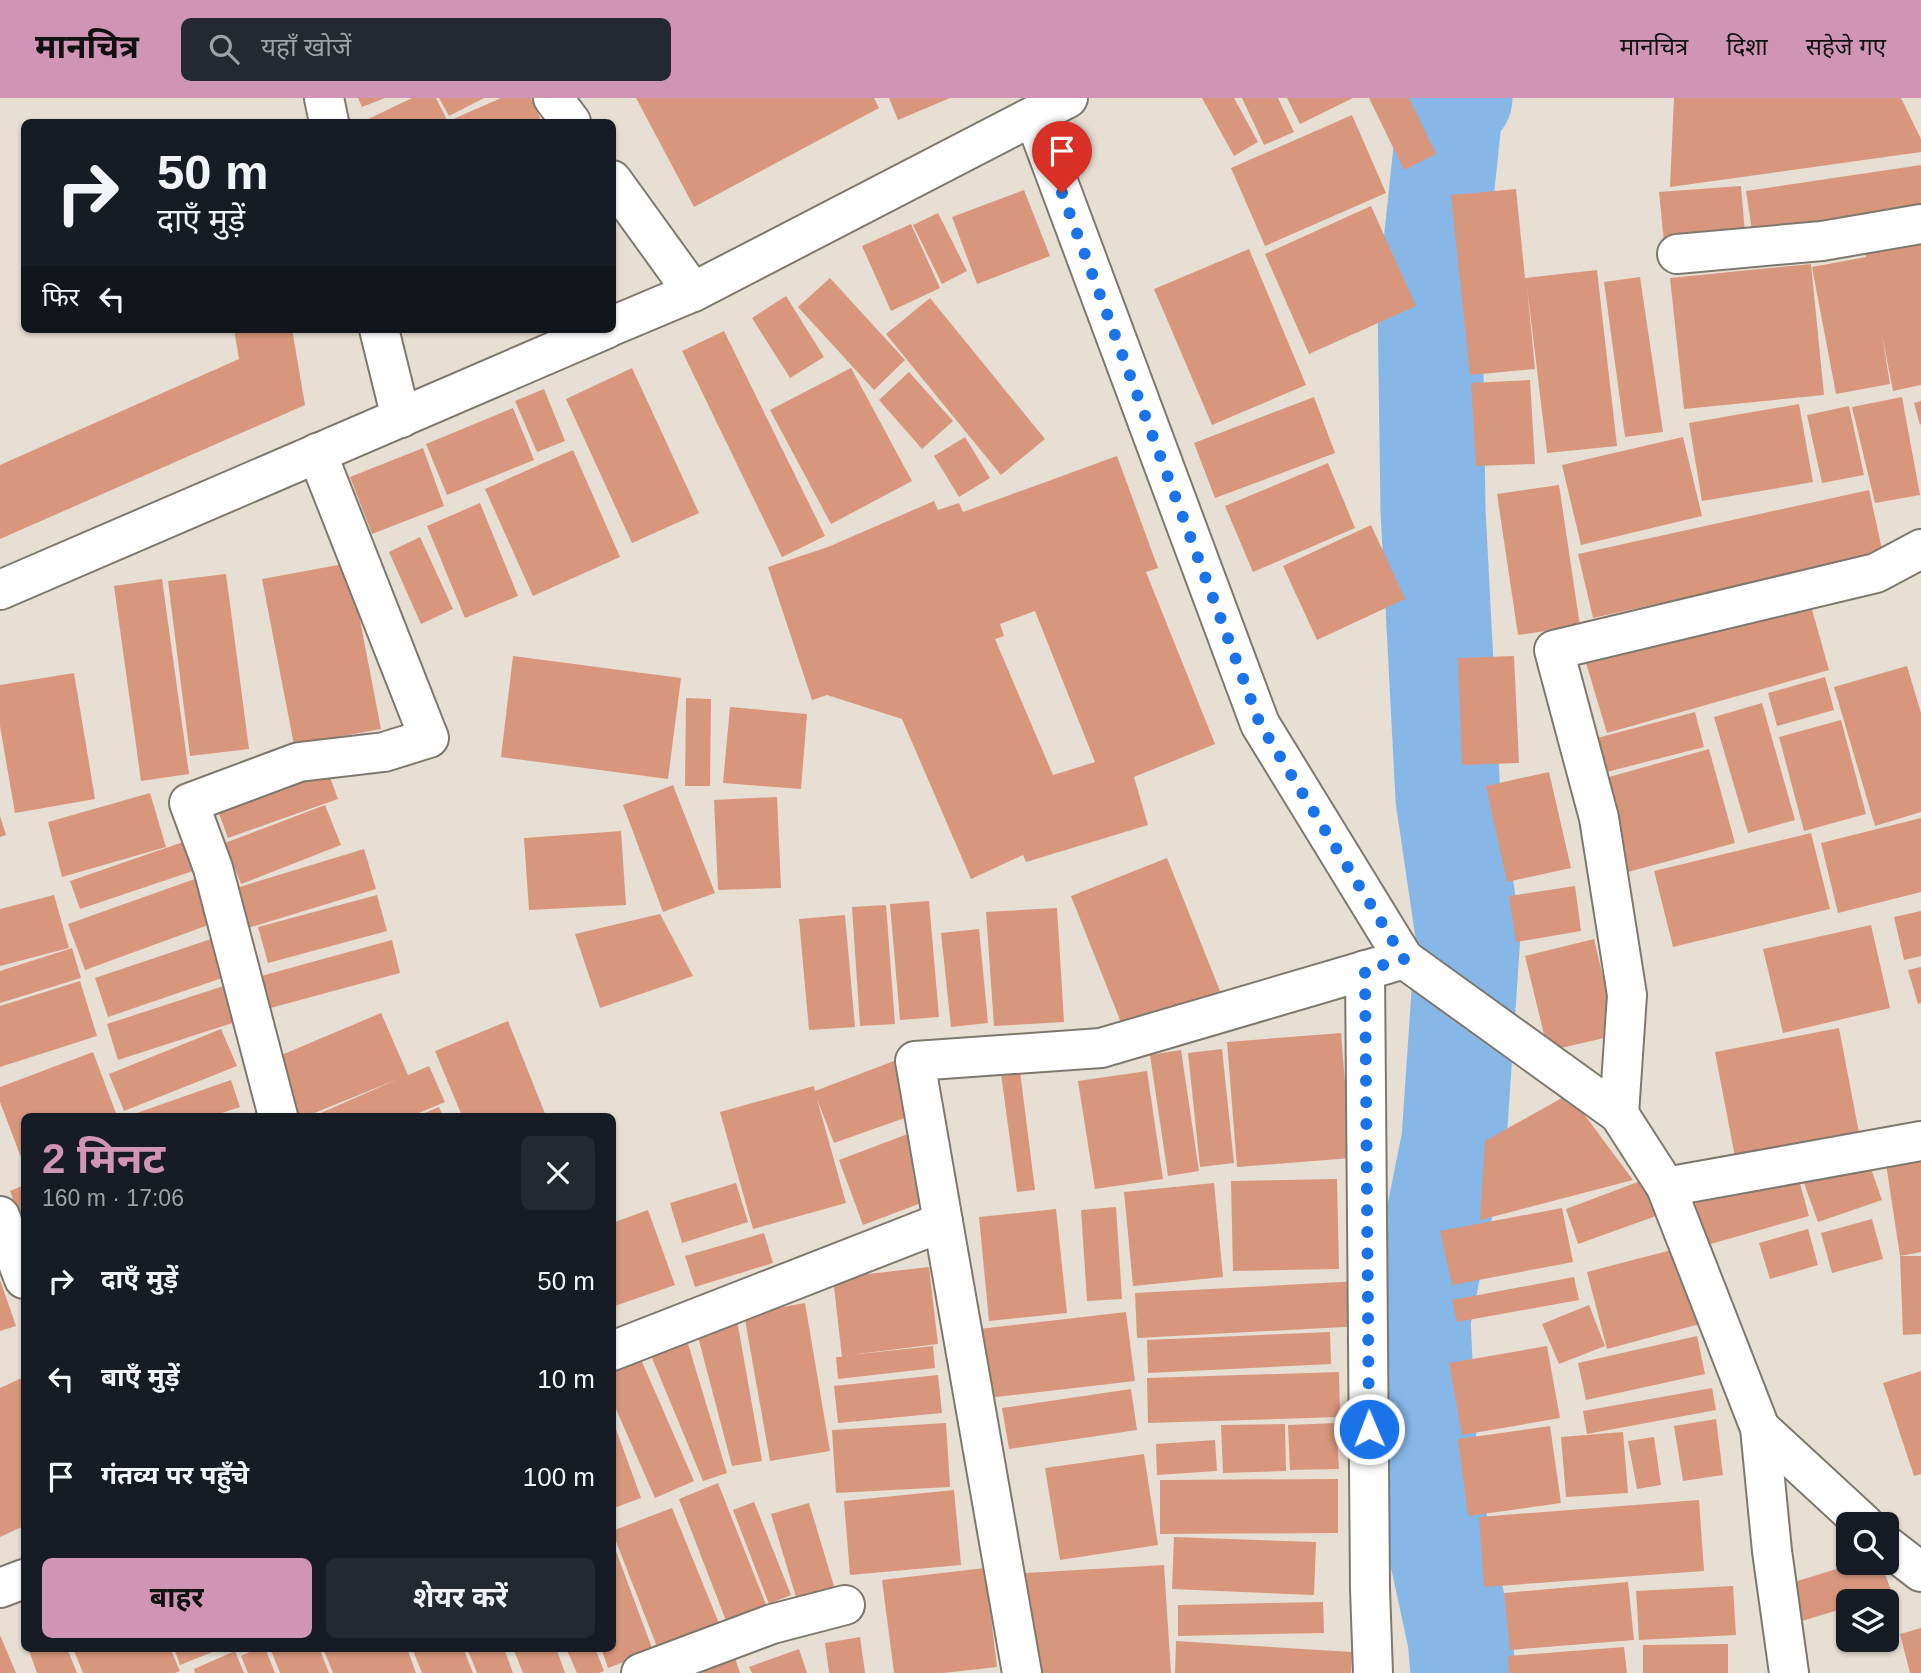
<!DOCTYPE html>
<html lang="hi">
<head>
<meta charset="utf-8">
<style>
  :root { --surface:#171b24; --page:#242831; --text:#f1f3f6; --muted:#9ea1a6; --accent:#d094b5 }
  body { margin:0; font-family:Helvetica,"Noto Sans Devanagari",sans-serif; background:var(--page); color:var(--text); height:100vh; display:flex; flex-direction:column; font-size:26px; white-space:nowrap }
  * { box-sizing:border-box; margin:0 }
  p { font-size:23px; color:var(--muted) }
  .icon { flex:none; width:38px; height:38px; fill:none; stroke:currentColor; stroke-width:2; stroke-linecap:round; stroke-linejoin:round }
  .map { position:relative; flex:1; overflow:hidden }
  .side { position:absolute; left:21px; top:1015px; width:595px; height:539px; display:flex; flex-direction:column; background:var(--surface); border-radius:10px; box-shadow:0 2px 5px #0004 }
  .side>* { flex:none }
  .guide { position:absolute; left:21px; top:21px; width:595px; height:214px; border-radius:10px; box-shadow:0 2px 5px #0004; background:#171b24; color:var(--text); overflow:hidden }
  .fabs { position:absolute; left:1836px; top:1414px; display:grid; gap:14px }
  .fabs a { display:grid; place-items:center; width:63px; height:63px; border-radius:10px; background:var(--surface); box-shadow:0 2px 5px #0004; font-size:35px }
  .pin { position:absolute; display:grid; place-items:center; width:60px; height:60px; color:#fff; margin:-72px -30px; border-radius:50% 50% 50% 0; rotate:-45deg; box-shadow:0 0 7px #0007 }
  .pin .icon { rotate:45deg }
  .me { position:absolute; width:77px; margin:-38px; rotate:359deg; stroke-linejoin:round; filter:drop-shadow(0 0 5px #0008) }
  .turn { display:flex; align-items:center; gap:24px; height:147px; padding:0 21px; font-size:32px }
  .turn .icon { width:91px; height:91px; stroke-width:2.5 }
  .turn b { display:block; font-size:49px; line-height:60px }
  .then { display:flex; align-items:center; height:66px; padding:0 21px; background:#0003; gap:14px; font-size:26px }
  .round { display:grid; place-items:center; flex:none; width:74px; height:74px; border-radius:10px; background:var(--page) }
  .headline { display:flex; align-items:center; justify-content:space-between; height:119px; padding:0 21px }
  h1 { font-size:42px; font-weight:700; line-height:52px; color:var(--accent) }
  .button { display:flex; gap:14px; margin-top:auto; padding:14px 21px }
  .button a { flex:1; height:80px; border-radius:10px; background:var(--accent); color:#111; font-size:28px; font-weight:700; line-height:80px; text-align:center }
  .button a+a { background:var(--page); color:var(--text) }
  ul { padding:0; list-style:none }
  li { display:flex; align-items:center; gap:21px; height:98px; padding:0 21px }
  li div { flex:1 }
  li b { display:block; font-size:26px }
  li em { font-style:normal }
  header { display:flex; align-items:center; gap:42px; box-sizing:border-box; height:98px; padding:0 35px; background:var(--accent); color:#111 }
  header strong { font-size:33px }
  nav { display:flex; gap:38px; margin-inline-start:auto; font-size:24px }
  .search { width:490px; height:63px; background:var(--page); display:flex; align-items:center; gap:18px; box-sizing:border-box; padding:0 24px; border-radius:10px; color:var(--muted); font-size:26px }
  .map>svg:first-child { display:block }
  .lines { fill:none; stroke-linecap:round; stroke-linejoin:round }
  .river { stroke:#86b7e7; stroke-width:105 }
  .building { fill:#d8977d; fill-rule:evenodd }
  .minor-casing { stroke:#7f786e; stroke-width:42 }
  .minor { stroke:#fff; stroke-width:38 }
  .route { stroke:#1a73e8; stroke-width:12; stroke-dasharray:0 21.6 }
</style>
</head>
<body>
<header>
<strong>मानचित्र</strong>
<div class="search"><svg class="icon" aria-label="search" viewBox="0 0 24 24"><circle cx="10" cy="10" r="6"/><path d="M15 15l6 6"/></svg>यहाँ खोजें</div>
<nav><a>मानचित्र</a><a>दिशा</a><a>सहेजे गए</a></nav>
</header>
<div class="map">
<svg width="1921" height="1575" viewBox="0 0 1921 1575">
  <rect width="100%" height="100%" fill="#e7dfd3"/>
  <g class="lines">
    <path class="river" d="M1460,0l-10,13 -20,190 3,209 15,288 20,136 -14,206 -36,180 8,162 34,156 3,35"/>
  </g>
  <g class="building">
    <path d="M358,0h27l-23,9z"/>
    <path d="M412,0h24l12,24h-86z"/>
    <path d="M439,0h45l-35,18z"/>
    <path d="M501,0h30l11,24h-90l-1,-2z"/>
    <path d="M636,0h238l5,10 -185,99z"/>
    <path d="M889,0h61l-52,22z"/>
    <path d="M1202,0h32l24,44 -24,14z"/>
    <path d="M1242,0h36l16,34 -30,13z"/>
    <path d="M1287,0h66l-53,26z"/>
    <path d="M1369,0h40l27,56 -32,16z"/>
    <path d="M1674,0h227l20,41v13l-251,35z"/>
    <path d="M1352,17l34,78 -121,53 -34,-78z"/>
    <path d="M1921,67v41l-169,25 -6,-40z"/>
    <path d="M1741,88l5,59 -81,7 -6,-60z"/>
    <path d="M1516,91l9,89 72,-8 20,176 -70,7 -20,-166 8,82 -65,6 -19,-180z"/>
    <path d="M1024,92l26,66 -73,28 -25,-67z"/>
    <path d="M1371,108l45,100 -107,48 -44,-100z"/>
    <path d="M938,115l29,58 -25,13 -29,-59z"/>
    <path d="M911,126l29,64 -49,23 -29,-65z"/>
    <path d="M1921,144v143l-28,6 -11,-56 8,49 -54,10 -24,-127 54,-10 -1,-4z"/>
    <path d="M1249,151l57,136 -94,40 -58,-136z"/>
    <path d="M1811,166l13,131 -140,14 -14,-131z"/>
    <path d="M1640,179l23,155 -38,5 -21,-155z"/>
    <path d="M830,180l75,82 -31,30 -76,-83z"/>
    <path d="M786,198l38,61 -34,21 -38,-60z"/>
    <path d="M930,200l115,141 -44,36 -115,-141z"/>
    <path d="M234,231h58l13,76 -305,134v-74l239,-106z"/>
    <path d="M724,233l101,205 -43,21 -100,-206z"/>
    <path d="M632,270l67,145 -67,30 -66,-144z"/>
    <path d="M851,270l61,113 -81,43 -61,-114z"/>
    <path d="M909,274l44,49 -31,28 -43,-49z"/>
    <path d="M1530,282l5,84 -59,2 -5,-83z"/>
    <path d="M544,291l21,52 -28,11 -22,-51z"/>
    <path d="M1314,299l21,56 -120,45 -21,-55z"/>
    <path d="M1902,299l18,98 -45,8 -23,-96z"/>
    <path d="M1921,303v23l-1,1 -6,-22z"/>
    <path d="M1799,306l14,78 -111,19 -13,-78z"/>
    <path d="M1849,308l15,69 -42,8 -15,-68z"/>
    <path d="M513,310l21,52 -87,35 -21,-51z"/>
    <path d="M965,339l25,41 -31,19 -25,-41z"/>
    <path d="M1683,339l19,79 -121,29 -19,-80z"/>
    <path d="M423,350l21,58 -72,28 -22,-57z"/>
    <path d="M573,352l47,107 -87,39 -48,-107z"/>
    <path d="M1117,358l41,112 -12,4 69,172 -81,33 14,48 -122,37 -3,-7 -52,24 -69,-160 -75,-24 -15,5 -44,-133 60,-20 106,-46 4,9 21,-7 4,9zM1035,513l60,151 -42,13 -58,-136 9,-3 -4,-12z"/>
    <path d="M1328,365l27,65 -102,44 -28,-66z"/>
    <path d="M1559,387l21,141 -62,9 -21,-141z"/>
    <path d="M1869,392l14,64 -290,64 -15,-64z"/>
    <path d="M480,405l38,93 -53,22 -38,-92z"/>
    <path d="M1371,427l34,74 -88,41 -34,-74z"/>
    <path d="M420,439l33,72 -32,15 -32,-72z"/>
    <path d="M349,465l32,166 -87,16 -32,-166z"/>
    <path d="M226,476l23,175 -59,7 -22,-175z"/>
    <path d="M162,481l27,195 -48,7 -27,-195z"/>
    <path d="M1809,501l20,71 -222,63 -21,-70z"/>
    <path d="M513,558l168,22 -13,101 -167,-22z"/>
    <path d="M1514,558l5,107 -57,2 -4,-107z"/>
    <path d="M1907,568l14,47v99l-46,14 -41,-139z"/>
    <path d="M74,575l21,126 -80,14 -15,-87v-41z"/>
    <path d="M1825,579l9,33 -57,16 -9,-33z"/>
    <path d="M686,600l25,1 -1,87h-25z"/>
    <path d="M1762,605l33,117 -47,13 -34,-116z"/>
    <path d="M730,609l77,7 -6,75 -78,-6z"/>
    <path d="M1695,614l9,35 -113,29 -9,-34z"/>
    <path d="M1841,622l25,94 -62,17 -25,-94z"/>
    <path d="M1709,651l26,94 -107,29 -26,-93z"/>
    <path d="M325,666l13,35 -110,39 -13,-35z"/>
    <path d="M1549,674l22,96 -64,14 -21,-96z"/>
    <path d="M673,687l42,108 -52,19 -40,-107z"/>
    <path d="M150,695l16,54 -104,30 -14,-55z"/>
    <path d="M777,699l4,91 -63,2 -4,-90z"/>
    <path d="M325,707l16,40 -100,39 -16,-41z"/>
    <path d="M0,718l6,19 -6,2z"/>
    <path d="M1921,720v74l-83,21 -17,-70z"/>
    <path d="M621,733l5,74 -97,5 -5,-72z"/>
    <path d="M1811,735l19,76 -157,38 -19,-76z"/>
    <path d="M186,743l10,29 -116,39 -10,-28z"/>
    <path d="M364,751l12,40 -128,39 -12,-40z"/>
    <path d="M1167,760l53,133 -96,39 -53,-134z"/>
    <path d="M206,777l16,45 -137,50 -17,-46z"/>
    <path d="M1575,788l6,45 -65,11 -7,-46z"/>
    <path d="M54,797l15,53 -69,18v-57z"/>
    <path d="M377,797l10,36 -119,32 -10,-36z"/>
    <path d="M929,803l10,116 -39,3 -10,-116z"/>
    <path d="M886,807l9,119 -35,2 -8,-119z"/>
    <path d="M1057,810l7,114 -70,4 -8,-114z"/>
    <path d="M1921,813v45l-17,4 -10,-43z"/>
    <path d="M660,816l33,62 -93,32 -25,-74z"/>
    <path d="M845,817l10,112 -46,3 -10,-111z"/>
    <path d="M1871,827l19,83 -107,25 -20,-84z"/>
    <path d="M979,831l9,94 -37,4 -10,-94z"/>
    <path d="M217,839l14,38 -123,42 -13,-39z"/>
    <path d="M1594,841l23,96 -69,16 -23,-95z"/>
    <path d="M392,842l8,33 -137,37 -9,-32z"/>
    <path d="M72,850l9,30 -81,25v-32z"/>
    <path d="M1921,869v36l-3,1 -10,-34z"/>
    <path d="M80,883l17,55 -97,31v-61z"/>
    <path d="M239,883l12,36 -133,43 -11,-36z"/>
    <path d="M381,915l27,62 21,-9 16,36 -33,14h-98l84,-37 -91,37h-11l-24,-57z"/>
    <path d="M508,923l38,95h-84l-27,-65z"/>
    <path d="M1839,930l20,105 -124,24 -20,-105z"/>
    <path d="M221,931l16,37 -113,45 -15,-37z"/>
    <path d="M1341,935l10,125 -114,9 -10,-125z"/>
    <path d="M1222,951l12,114 -34,4 -12,-114z"/>
    <path d="M1181,952l18,121 -31,5 -18,-121z"/>
    <path d="M93,954l24,64h-93v43l-2,1 -22,-58v-15z"/>
    <path d="M894,963l19,54 -79,28 -17,-44 29,104 -93,26 -33,-117 94,-26 1,5z"/>
    <path d="M1020,973l15,119 -18,2 -16,-118z"/>
    <path d="M1147,973l16,108 -68,10 -17,-108z"/>
    <path d="M231,982l9,27 -27,9h-85z"/>
    <path d="M1569,996l64,86 -153,40 5,-79z"/>
    <path d="M439,1009l4,9h-26z"/>
    <path d="M913,1034l24,65 -74,28 -24,-65z"/>
    <path d="M1868,1062l14,40 -64,22 -14,-39z"/>
    <path d="M1921,1062v92l-21,4 -14,-92z"/>
    <path d="M1797,1075l12,43 -102,29 -12,-43z"/>
    <path d="M1337,1081l2,90 -106,2 -2,-90z"/>
    <path d="M1643,1082l13,36 -78,28 -12,-35z"/>
    <path d="M736,1085l12,39 -66,21 -12,-40z"/>
    <path d="M1214,1085l9,94 -90,9 -9,-94z"/>
    <path d="M24,1087v43l-14,-37z"/>
    <path d="M1116,1109l6,92 -35,2 -6,-91z"/>
    <path d="M1562,1110l11,54 -121,23 -12,-54z"/>
    <path d="M1056,1111l11,104 -78,8 -10,-104z"/>
    <path d="M648,1112l27,75 -63,22v-84z"/>
    <path d="M1872,1121l11,40 -51,14 -11,-40z"/>
    <path d="M1808,1131l10,36 -48,14 -11,-36z"/>
    <path d="M764,1135l9,30 -78,24 -10,-31z"/>
    <path d="M1679,1150l21,76 -93,25 -20,-77z"/>
    <path d="M1900,1158h21v78l-18,1z"/>
    <path d="M929,1169l9,77 -88,11 83,-9 2,22 -97,11 -2,-22h6l-9,-79z"/>
    <path d="M1574,1179l5,23 -122,22 -5,-22z"/>
    <path d="M0,1182l16,46 -16,5z"/>
    <path d="M1360,1183l3,45 -226,12 -2,-45z"/>
    <path d="M805,1205l25,148 -60,10 -26,-147z"/>
    <path d="M1589,1207l16,41 -46,18 -17,-40z"/>
    <path d="M1126,1214l9,69 -148,17 -8,-69z"/>
    <path d="M737,1222l25,141 -30,5 -35,-133z"/>
    <path d="M1330,1234l1,32 -183,9 -1,-33z"/>
    <path d="M1697,1238l8,38 -119,26 -8,-37z"/>
    <path d="M686,1239l41,136 -24,8 -53,-128z"/>
    <path d="M1547,1248l13,72 -98,17 -13,-72z"/>
    <path d="M636,1250l58,133 -39,17 -43,-98v-42z"/>
    <path d="M1921,1273v103l-7,2 -31,-93z"/>
    <path d="M1339,1274l1,45 -192,6 -1,-45z"/>
    <path d="M938,1277l4,38 -104,10 -4,-37z"/>
    <path d="M24,1279v149l-24,11v-149z"/>
    <path d="M1712,1290l4,22 -129,24 -4,-23z"/>
    <path d="M1131,1291l6,41 -128,19 -7,-41z"/>
    <path d="M1716,1321l7,56 -40,6 -9,-55z"/>
    <path d="M613,1323l28,77 -27,10 -2,-5z"/>
    <path d="M946,1325l4,64 -114,6 -4,-63z"/>
    <path d="M1336,1325l3,46 -49,1 -2,-45z"/>
    <path d="M1285,1326l1,47 -63,2 -2,-48z"/>
    <path d="M1550,1328l11,77 -93,13 -10,-77z"/>
    <path d="M1623,1334l5,61 -62,4 -5,-60z"/>
    <path d="M1654,1339l7,48 -24,4 -9,-48z"/>
    <path d="M1215,1342l2,31 -60,4 -1,-31z"/>
    <path d="M1144,1356l14,91 -98,15 -15,-92z"/>
    <path d="M1338,1381v54l-178,1v-54z"/>
    <path d="M718,1385l52,132 -40,16 -51,-132z"/>
    <path d="M954,1392l7,75 -111,10 -6,-74z"/>
    <path d="M1699,1402l5,71 -220,16 -5,-70z"/>
    <path d="M754,1404l37,93 -22,9 -36,-94z"/>
    <path d="M809,1405l28,93 -38,11 -28,-93z"/>
    <path d="M672,1410l51,125 -62,24 -49,-126z"/>
    <path d="M1174,1439l142,5 -2,53 -142,-6z"/>
    <path d="M613,1445l40,108 -45,17 -7,-20h11z"/>
    <path d="M1856,1465h25l11,30 -26,8h-18v6l-46,14 -11,-38z"/>
    <path d="M1164,1467l7,108h-138l-7,-100z"/>
    <path d="M985,1470l12,99 -54,6h-49l-12,-93z"/>
    <path d="M1628,1484l6,58 -124,10 -6,-57z"/>
    <path d="M1733,1488l3,49 -97,5 -3,-49z"/>
    <path d="M1323,1504l1,31 -146,3v-31z"/>
    <path d="M1921,1530v45h-11l-10,-39z"/>
    <path d="M0,1537l16,38h-16z"/>
    <path d="M860,1539l5,36h-36l-4,-30z"/>
    <path d="M1176,1543l176,11 -1,21h-176z"/>
    <path d="M1728,1546v29h-85v-28z"/>
    <path d="M1624,1549l3,26h-118l-1,-17z"/>
    <path d="M28,1550h39l10,25h-40z"/>
    <path d="M73,1550h97l10,23 -5,2h-92z"/>
    <path d="M174,1550h46v1l-40,16z"/>
    <path d="M258,1550h7l10,25h-27l-7,-17z"/>
    <path d="M270,1550h49l10,25h-49z"/>
    <path d="M323,1550h84l9,25h-83z"/>
    <path d="M412,1550h51l10,25h-51z"/>
    <path d="M467,1550h37l9,25h-36z"/>
    <path d="M513,1550h43l9,25h-42z"/>
    <path d="M566,1550h29l9,23 -5,2h-22z"/>
    <path d="M799,1551l8,24h-55l-3,-6z"/>
    <path d="M235,1553l9,22h-49l-1,-4z"/>
    <path d="M735,1560l5,15h-46z"/>
  </g>
  <g class="lines">
    <defs>
      <g id="minor">
        <path d="M324,0l5,24"/>
        <path d="M553,0l18,24"/>
        <path d="M612,82l81,112"/>
        <path d="M1677,156l145,-13 99,-17"/>
        <path d="M612,228l81,-34 375,-194"/>
        <path d="M379,231l22,89"/>
        <path d="M0,492l606,-261"/>
        <path d="M1404,861l215,155 47,73 94,241 12,123 17,122"/>
        <path d="M1365,872l5,619 3,84"/>
        <path d="M1619,1016l8,-119 -28,-177 -45,-168 322,-77 45,-24"/>
        <path d="M278,1018l-65,-248 -24,-65 110,-41 85,-10 45,-14 -112,-285"/>
        <path d="M1666,1089l255,-46"/>
        <path d="M0,1118l24,63"/>
        <path d="M943,1124l-28,-161 186,-13 303,-89 -144,-235 -226,-607"/>
        <path d="M612,1253l331,-129 79,451"/>
        <path d="M1760,1330l104,96"/>
        <path d="M1886,1447l35,27"/>
        <path d="M0,1490l24,-9"/>
        <path d="M641,1575l131,-49 73,-19"/>
      </g>
    </defs>
    <use href="#minor" class="minor-casing"/>
    <use href="#minor" class="minor"/>
  </g>
  <g class="lines">
    <path class="route" d="M1062,95l198,531 144,235 -39,11 4,459"/>
  </g>
</svg>
<div class="fabs">
<a><svg class="icon" aria-label="search" viewBox="0 0 24 24"><circle cx="10" cy="10" r="6"/><path d="M15 15l6 6"/></svg></a>
<a><svg class="icon" aria-label="layers" viewBox="0 0 24 24"><path d="M12 4l9 5-9 5-9-5zM3 14l9 5 9-5"/></svg></a>
</div>
<div class="pin" style="left:1062px;top:95px;background:#d93025"><svg class="icon" aria-label="arrive" viewBox="0 0 24 24"><path d="M6 21V4h12l-3 4 3 4H6"/></svg></div>
<svg class="me" style="left:1369px;top:1331px" viewBox="-20 -20 40 40"><circle r="17" fill="#1a73e8" stroke="#fff" stroke-width="3"/><path d="M0-11L8 9 0 5-8 9z" fill="#fff"/></svg>
<div class="guide">
<div class="turn"><svg class="icon" aria-label="right" viewBox="0 0 24 24"><path d="M7 20v-9h11M14 6l5 5-5 5"/></svg><div><b>50 m</b>दाएँ मुड़ें</div></div>
<div class="then">फिर<svg class="icon" aria-label="left" viewBox="0 0 24 24"><path d="M17 20v-9H6M10 6l-5 5 5 5"/></svg></div>
</div>
<section class="side">
<div class="headline"><div><h1>2 मिनट</h1><p>160 m · 17:06</p></div><a class="round"><svg class="icon" aria-label="close" viewBox="0 0 24 24"><path d="M6 6l12 12M18 6L6 18"/></svg></a></div>
<ul>
<li><svg class="icon" aria-label="right" viewBox="0 0 24 24"><path d="M7 20v-9h11M14 6l5 5-5 5"/></svg><div><b>दाएँ मुड़ें</b></div><em>50 m</em></li>
<li><svg class="icon" aria-label="left" viewBox="0 0 24 24"><path d="M17 20v-9H6M10 6l-5 5 5 5"/></svg><div><b>बाएँ मुड़ें</b></div><em>10 m</em></li>
<li><svg class="icon" aria-label="arrive" viewBox="0 0 24 24"><path d="M6 21V4h12l-3 4 3 4H6"/></svg><div><b>गंतव्य पर पहुँचे</b></div><em>100 m</em></li>
</ul>
<div class="button"><a>बाहर</a><a>शेयर करें</a></div>
</section>
</div>
</body>
</html>
